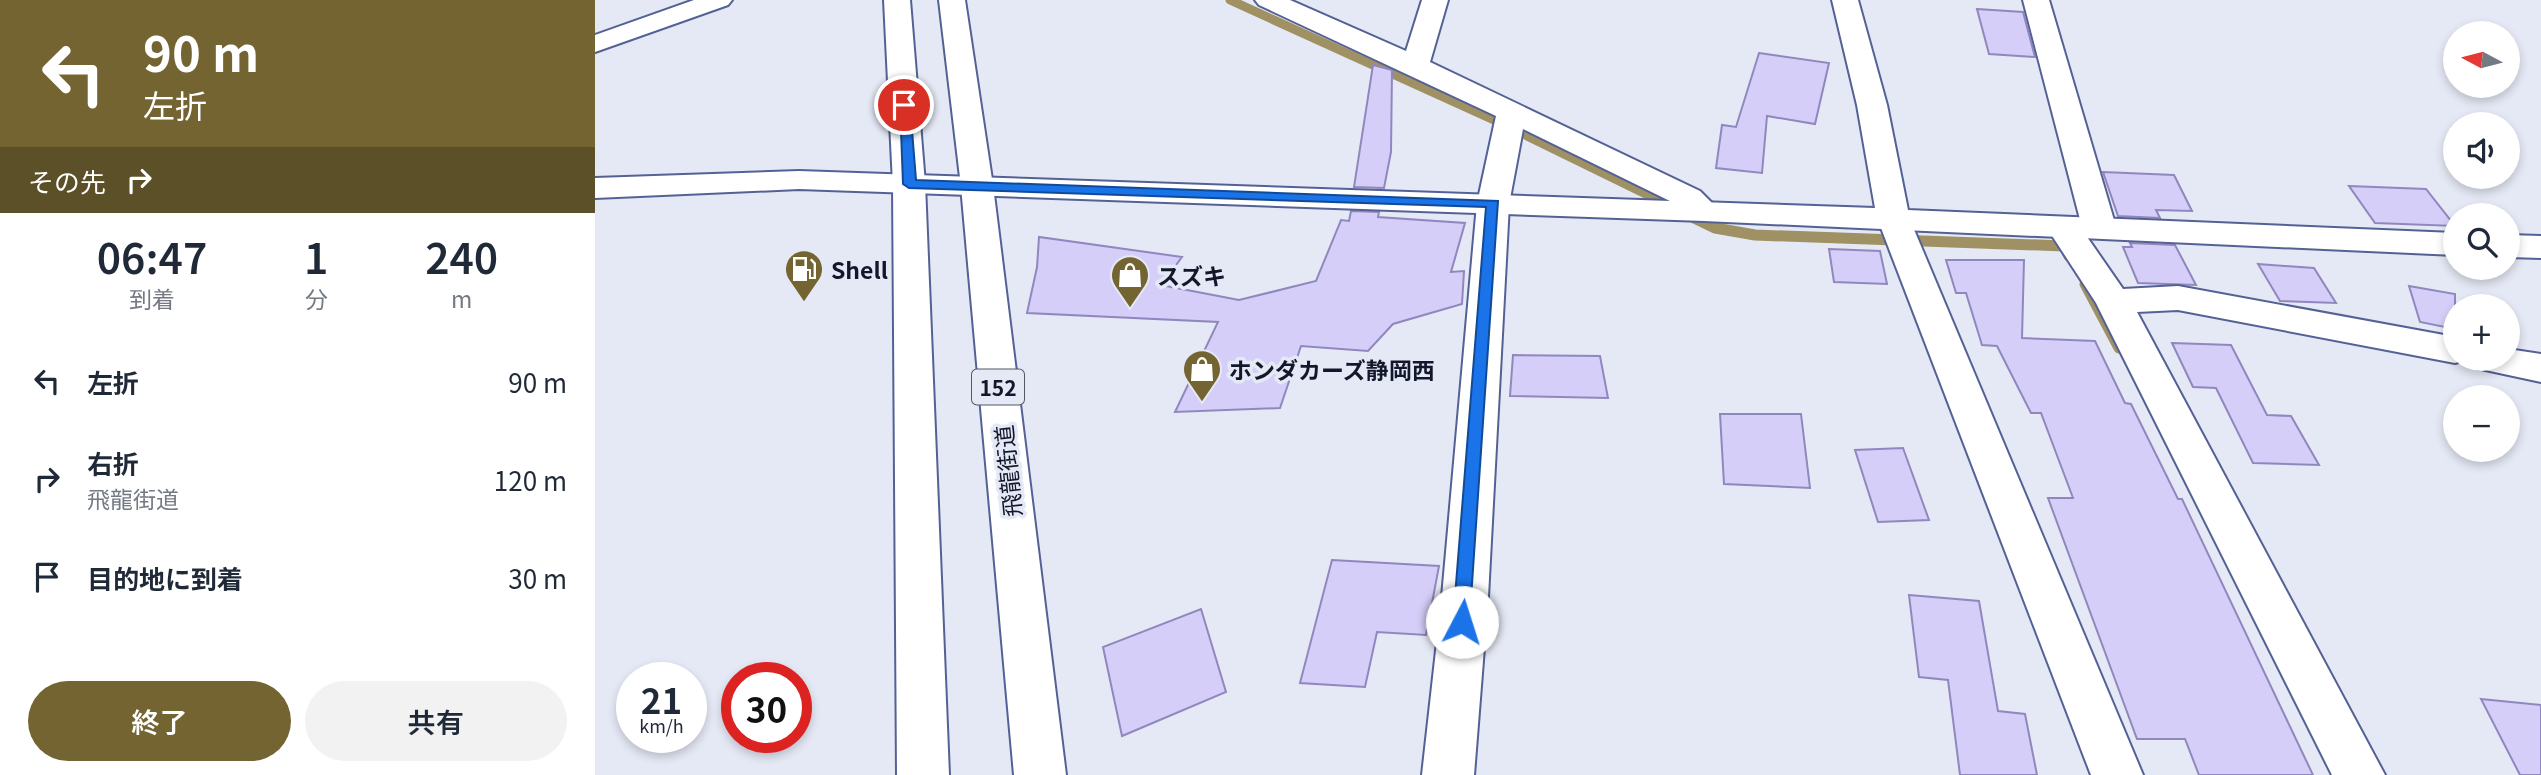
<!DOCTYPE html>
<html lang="ja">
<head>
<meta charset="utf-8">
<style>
  :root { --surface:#fff; --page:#f2f2f3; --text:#1f2937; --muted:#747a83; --accent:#746432 }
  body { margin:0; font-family:Georgia,"Noto Sans JP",serif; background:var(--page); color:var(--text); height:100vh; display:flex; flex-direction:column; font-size:26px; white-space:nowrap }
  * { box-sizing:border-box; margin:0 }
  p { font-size:23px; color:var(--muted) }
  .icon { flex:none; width:38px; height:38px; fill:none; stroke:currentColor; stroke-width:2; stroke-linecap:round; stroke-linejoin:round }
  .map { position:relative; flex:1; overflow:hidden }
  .details { display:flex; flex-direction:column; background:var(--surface); width:595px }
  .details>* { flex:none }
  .top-card { background:#746432; color:#fff; overflow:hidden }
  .needle { width:46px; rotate:277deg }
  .fabs { position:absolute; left:1848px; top:21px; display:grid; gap:14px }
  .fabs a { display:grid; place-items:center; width:77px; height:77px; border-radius:50%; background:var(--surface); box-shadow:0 4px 10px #0003; font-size:35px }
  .speed { position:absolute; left:21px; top:662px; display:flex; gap:14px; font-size:35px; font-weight:700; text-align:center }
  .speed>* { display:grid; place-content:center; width:91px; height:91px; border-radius:50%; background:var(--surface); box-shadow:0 4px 10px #0003; line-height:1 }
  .speed small { font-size:18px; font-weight:400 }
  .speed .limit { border:10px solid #d22; background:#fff; color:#111 }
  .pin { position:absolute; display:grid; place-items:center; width:60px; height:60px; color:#fff; margin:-30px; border:4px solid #fff; border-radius:50%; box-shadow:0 2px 7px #0007 }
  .me { position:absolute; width:77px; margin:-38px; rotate:5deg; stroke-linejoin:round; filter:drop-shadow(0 0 5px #0008) }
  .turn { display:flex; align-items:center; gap:24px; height:147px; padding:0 28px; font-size:32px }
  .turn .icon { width:91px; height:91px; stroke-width:2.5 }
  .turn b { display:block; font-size:49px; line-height:60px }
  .then { display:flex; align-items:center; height:66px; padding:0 28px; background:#0003; gap:14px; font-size:26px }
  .eta { display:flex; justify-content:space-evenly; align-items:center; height:119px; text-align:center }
  .eta b { font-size:42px; font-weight:600; line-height:49px }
  .action { display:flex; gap:14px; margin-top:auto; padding:14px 28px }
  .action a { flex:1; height:80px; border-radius:42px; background:var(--accent); color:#fff; font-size:28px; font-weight:600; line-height:80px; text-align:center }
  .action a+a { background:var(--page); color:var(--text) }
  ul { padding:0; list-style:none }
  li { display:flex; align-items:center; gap:21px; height:98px; padding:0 28px }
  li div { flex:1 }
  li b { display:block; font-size:26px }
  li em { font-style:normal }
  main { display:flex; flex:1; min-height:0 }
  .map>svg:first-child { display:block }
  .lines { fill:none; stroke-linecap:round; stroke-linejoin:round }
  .stream-far1 { stroke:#9f9164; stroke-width:9 }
  .stream { stroke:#9f9164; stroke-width:11 }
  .building { fill:#d5cef8; stroke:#9187bf; stroke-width:2 }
  .street-casing { stroke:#546195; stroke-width:4 }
  .secondary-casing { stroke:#546195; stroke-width:4 }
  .highway-casing { stroke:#546195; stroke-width:4 }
  .street { fill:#fff; fill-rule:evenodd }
  .secondary { fill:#fff; fill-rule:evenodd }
  .highway { fill:#fff; fill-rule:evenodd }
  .route { fill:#1a73e8; stroke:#114b97; stroke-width:2 }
  .labels { text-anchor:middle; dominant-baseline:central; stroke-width:7; stroke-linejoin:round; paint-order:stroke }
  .shield { fill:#e5e9f5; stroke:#515668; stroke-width:2 }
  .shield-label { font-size:21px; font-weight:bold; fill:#12172b }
  .poi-label { font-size:23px; font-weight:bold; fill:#12172b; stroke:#e5e9f5; text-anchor:start }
  .street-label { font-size:23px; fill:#12172b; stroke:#e5e9f5 }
</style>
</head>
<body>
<main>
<section class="details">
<div class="top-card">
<div class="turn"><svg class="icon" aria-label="left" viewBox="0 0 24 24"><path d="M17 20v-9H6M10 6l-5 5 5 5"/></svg><div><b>90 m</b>左折</div></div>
<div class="then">その先<svg class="icon" aria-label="right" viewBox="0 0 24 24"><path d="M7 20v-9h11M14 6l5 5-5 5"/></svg></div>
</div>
<div class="eta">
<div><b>06:47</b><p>到着</p></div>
<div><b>1</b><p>分</p></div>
<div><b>240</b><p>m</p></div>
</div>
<ul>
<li><svg class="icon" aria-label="left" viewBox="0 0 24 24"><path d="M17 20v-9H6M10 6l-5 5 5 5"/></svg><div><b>左折</b></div><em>90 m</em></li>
<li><svg class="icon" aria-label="right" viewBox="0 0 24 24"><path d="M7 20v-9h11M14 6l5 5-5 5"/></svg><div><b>右折</b><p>飛龍街道</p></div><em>120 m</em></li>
<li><svg class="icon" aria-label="arrive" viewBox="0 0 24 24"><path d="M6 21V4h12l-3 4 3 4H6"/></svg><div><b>目的地に到着</b></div><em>30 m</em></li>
</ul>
<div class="action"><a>終了</a><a>共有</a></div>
</section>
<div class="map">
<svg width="1946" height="775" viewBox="0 0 1946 775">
  <rect width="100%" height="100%" fill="#e5e9f5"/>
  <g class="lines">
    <g class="stream-far1">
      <path d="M635,0l266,121"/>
      <path d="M932,136l135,66"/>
    </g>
    <g class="stream">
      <path d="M1063,200l14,7"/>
      <path d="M1093,215l27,13 40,7 309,11 5,10"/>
      <path d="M1490,284l34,64"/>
    </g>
  </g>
  <g class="building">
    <path d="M1382,9l46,3 12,45 -46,-3z"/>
    <path d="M1164,53l70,10 -14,61 -48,-8 -5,57 -46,-5 6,-43 14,2z"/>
    <path d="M778,65l19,5 -1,82 -7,36 -30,-1z"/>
    <path d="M1508,172l71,3 18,36 -36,-1 4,8 -42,-2z"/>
    <path d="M1754,186l77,3 29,37 -80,-3z"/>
    <path d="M756,211l28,1 -1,5 87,6 -14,49 13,-1 -2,33 -69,20 -25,27 -67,-5 -21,62 -105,4 43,-90 -191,-9 10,-46 2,-30 143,20 -21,28 78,15 77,-19 25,-61 8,1z"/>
    <path d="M1535,243l45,2 21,40 -58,-2 -15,-36h9z"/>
    <path d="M1234,249l51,2 7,33 -53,-2z"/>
    <path d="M1351,260h78l-2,78 73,3 30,62 6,1 47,95h4l131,276h-114l-14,-36h-48l-89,-241h25l-32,-85h-10l-34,-67 -15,-1 -16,-52h-10z"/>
    <path d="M1663,264l56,4 22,35 -56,-2z"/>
    <path d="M1814,286l46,8v35l-35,-7z"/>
    <path d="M1577,343l59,2 36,70 24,1 28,49 -66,-2 -37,-75 -23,-1z"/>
    <path d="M918,355l87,1 8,42 -98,-2z"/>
    <path d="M1125,414h81l9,74 -86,-4z"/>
    <path d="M1308,448l26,72 -51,2 -23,-72z"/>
    <path d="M737,560l107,6 -13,69 -49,-3 -12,55 -65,-4z"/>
    <path d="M1314,595l70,6 19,110 27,3 12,61h-77l-12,-95 -29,-3z"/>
    <path d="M606,609l25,83 -104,44 -19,-89z"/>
    <path d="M1886,699l60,6v70h-21z"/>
  </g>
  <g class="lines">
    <defs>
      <g id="street">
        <path d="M660,0h35l116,51 16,-51h26l-18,62 270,129 20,20 -4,7c-18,5 -25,-1 -38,-13l-155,-76 -14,75 -21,393 -14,178h-52l20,-178 35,-393 19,-88 -237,-111z"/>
        <path d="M1428,0h26l67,227 -5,7 -12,3 -12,-3 -5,-7z"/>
        <path d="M1299,210l12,3 4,7 233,555h-52l-213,-555 4,-7z"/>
        <path d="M1469,218l12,3 47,68 55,-3 277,51v22h14l-14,4 -277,-53 -41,2 248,463h-53l-236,-472 -49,-75 5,-7z"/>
        <path d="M1913,349l33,5v28l-65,-14 -6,-9h38z"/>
      </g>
      <g id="secondary">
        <path d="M99,0h38l-4,5 -133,47v-17z"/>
        <path d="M1237,0h26l29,105 21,105 547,23v22l-751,-34 -905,-32 -204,9v-20l204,-7 1076,37 -18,-103z"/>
        <path d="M1913,235l33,1v22l-33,-1z"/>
      </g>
      <g id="highway">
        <path d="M289,0h26l15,184 24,591h-52l-4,-591z"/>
        <path d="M344,0h26l28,186 73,589h-52l-53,-589z"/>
      </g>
    </defs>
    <use href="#street" class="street-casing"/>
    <use href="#secondary" class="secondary-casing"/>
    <use href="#highway" class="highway-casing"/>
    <use href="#street" class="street"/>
    <use href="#secondary" class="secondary"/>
    <use href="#highway" class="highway"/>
  </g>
  <path class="route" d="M305,103l10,2 6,75 582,21 -29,427 -7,3 -7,-3 -2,-6 33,-415 -577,-19 -6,-4z"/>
  <defs>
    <symbol id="fuel-pin" viewBox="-11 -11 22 30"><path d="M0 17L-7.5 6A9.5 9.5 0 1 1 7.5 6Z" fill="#746432" stroke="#e5e9f5"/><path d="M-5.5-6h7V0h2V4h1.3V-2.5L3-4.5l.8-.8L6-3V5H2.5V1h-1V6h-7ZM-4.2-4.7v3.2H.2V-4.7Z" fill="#fff"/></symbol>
    <symbol id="shop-pin" viewBox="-11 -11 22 30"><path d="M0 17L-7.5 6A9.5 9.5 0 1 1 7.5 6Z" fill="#746432" stroke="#e5e9f5"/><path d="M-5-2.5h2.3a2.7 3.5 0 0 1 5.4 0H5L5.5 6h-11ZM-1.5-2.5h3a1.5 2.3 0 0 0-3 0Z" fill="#fff"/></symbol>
  </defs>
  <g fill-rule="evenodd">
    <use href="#fuel-pin" x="187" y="247" width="44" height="60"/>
    <use href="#shop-pin" x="513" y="253" width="44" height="60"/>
    <use href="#shop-pin" x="585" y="347" width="44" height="60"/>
  </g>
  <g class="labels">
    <rect class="shield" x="377" y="369.5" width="52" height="35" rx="5"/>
    <g class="shield-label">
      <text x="403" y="387">152</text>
    </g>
    <g class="poi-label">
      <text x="236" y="269">Shell</text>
      <text x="562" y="275">スズキ</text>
      <text x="634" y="369">ホンダカーズ静岡西</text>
    </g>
    <g class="street-label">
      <text transform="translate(412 471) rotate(-96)">飛龍街道</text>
    </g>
  </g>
</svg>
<div class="fabs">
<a><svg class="needle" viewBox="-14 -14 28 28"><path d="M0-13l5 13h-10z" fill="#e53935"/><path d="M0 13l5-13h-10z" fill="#747a83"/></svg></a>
<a><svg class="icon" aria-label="sound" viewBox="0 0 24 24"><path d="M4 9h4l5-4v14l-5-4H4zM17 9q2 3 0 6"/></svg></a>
<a><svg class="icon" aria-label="search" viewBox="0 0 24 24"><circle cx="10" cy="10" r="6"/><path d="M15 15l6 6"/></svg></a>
<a>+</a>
<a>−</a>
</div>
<div class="speed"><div>21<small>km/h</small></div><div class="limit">30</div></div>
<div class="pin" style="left:309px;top:105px;background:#d93025"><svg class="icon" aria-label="arrive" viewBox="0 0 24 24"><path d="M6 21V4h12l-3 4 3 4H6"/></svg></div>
<svg class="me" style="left:867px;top:622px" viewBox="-20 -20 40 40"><circle r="19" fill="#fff"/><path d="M0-13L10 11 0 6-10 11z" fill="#1a73e8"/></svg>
</div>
</main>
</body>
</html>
